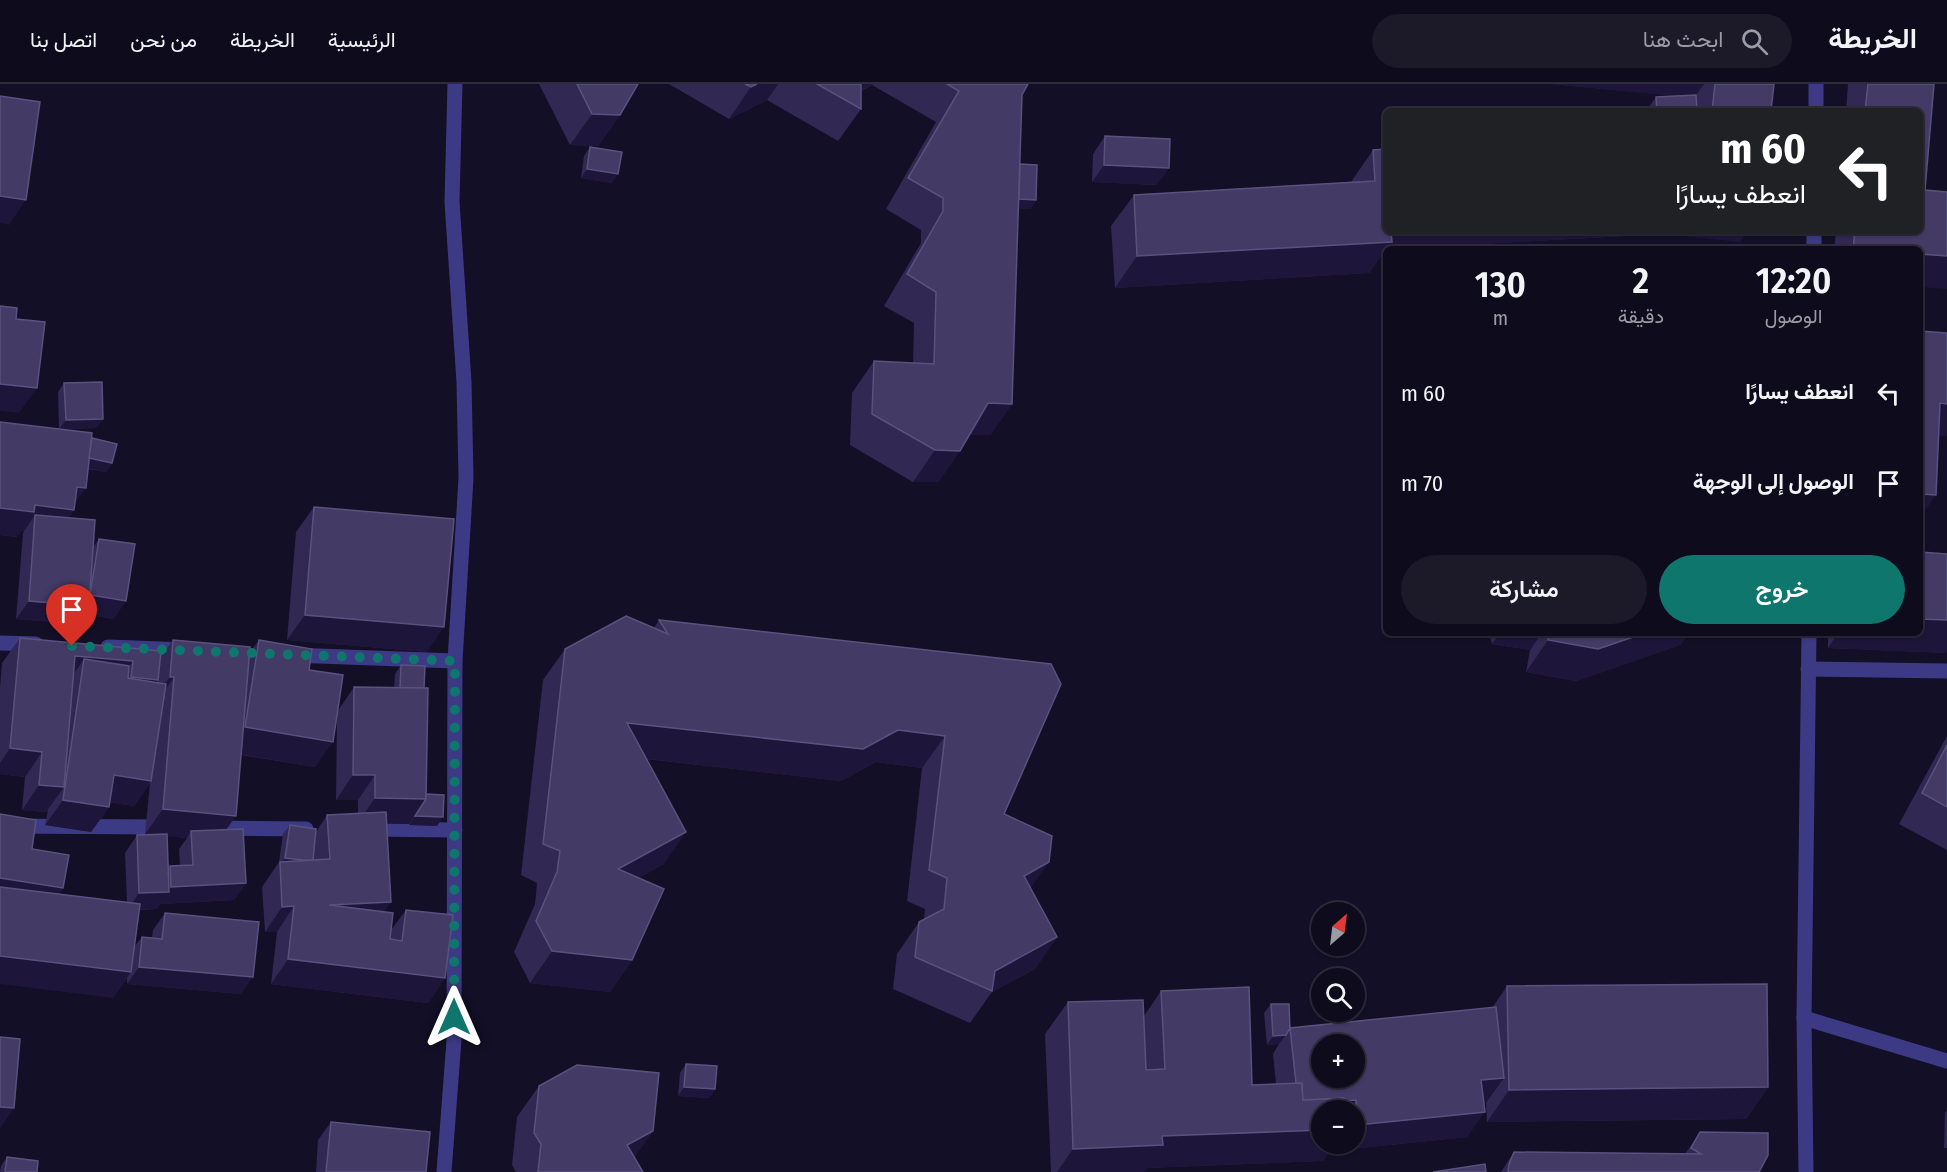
<!DOCTYPE html>
<html lang="ar">
<head>
<meta charset="utf-8">
<style>
  :root { --surface:#0e0b1c; --page:#1c1929; --text:#f1f3f6; --muted:#9b9ba3; --line:#2e2b3b; --accent:#0f766e }
  body { margin:0; font-family:"Fira Sans Condensed",Vazirmatn,sans-serif; background:var(--page); color:var(--text); direction:rtl; height:100vh; display:flex; flex-direction:column; font-size:22px; white-space:nowrap }
  * { box-sizing:border-box; margin:0 }
  p { font-size:20px; color:var(--muted) }
  .icon { flex:none; width:33px; height:33px; fill:none; stroke:currentColor; stroke-width:2; stroke-linecap:round; stroke-linejoin:round }
  .map { position:relative; flex:1; overflow:hidden; direction:ltr }
  .panel { position:absolute; left:1383px; top:162px; width:540px; height:390px; display:flex; flex-direction:column; background:var(--surface); border-radius:9px; box-shadow:0 2px 4px #0004,0 0 0 2px var(--line); direction:rtl }
  .panel>* { flex:none }
  .banner { position:absolute; left:1383px; top:24px; width:540px; height:126px; border-radius:9px; box-shadow:0 2px 4px #0004,0 0 0 2px var(--line); direction:rtl; background:#202124; color:#fff; overflow:hidden }
  .needle { width:39px; rotate:28deg }
  .buttons { position:absolute; left:1311px; top:818px; display:grid; gap:12px }
  .buttons a { display:grid; place-items:center; width:54px; height:54px; border-radius:50%; background:var(--surface); box-shadow:0 2px 4px #0004,0 0 0 2px var(--line); font-size:30px }
  .pin { position:absolute; display:grid; place-items:center; width:51px; height:51px; color:#fff; margin:-62px -26px; border-radius:50% 50% 50% 0; rotate:-45deg; box-shadow:0 0 6px #0007 }
  .pin .icon { rotate:45deg }
  .me { position:absolute; width:66px; margin:-33px; rotate:0deg; stroke-linejoin:round; filter:drop-shadow(0 0 4px #0008) }
  .turn { display:flex; align-items:center; gap:21px; height:126px; padding:0 18px; font-size:27px }
  .turn .icon { width:78px; height:78px; stroke-width:2.5 }
  .turn b { display:block; font-size:42px; line-height:51px }
  .eta { display:flex; justify-content:space-evenly; align-items:center; height:102px; text-align:center }
  .eta b { font-size:36px; font-weight:600; line-height:42px }
  .primary-button { display:flex; gap:12px; margin-top:auto; padding:12px 18px }
  .primary-button a { flex:1; height:69px; border-radius:36px; background:var(--accent); color:#fff; font-size:24px; font-weight:600; line-height:69px; text-align:center }
  .primary-button a+a { background:var(--page); color:var(--text) }
  ul { padding:0; list-style:none }
  li { display:flex; align-items:center; gap:18px; height:90px; padding:0 18px }
  li div { flex:1 }
  li b { display:block; font-size:22px }
  li em { font-style:normal }
  header { display:flex; align-items:center; gap:36px; box-sizing:border-box; height:84px; padding:0 30px; background:var(--surface); border-bottom:2px solid var(--line) }
  header strong { font-size:28px }
  nav { display:flex; gap:33px; margin-inline-start:auto; font-size:21px }
  .search { width:420px; height:54px; background:var(--page); display:flex; align-items:center; gap:15px; box-sizing:border-box; padding:0 21px; border-radius:33px; color:var(--muted); font-size:22px }
  .map>svg:first-child { display:block }
  .lines { fill:none; stroke-linecap:round; stroke-linejoin:round }
  .street { stroke:#3d3a85; stroke-width:15 }
  .wall { fill:#312854; fill-rule:evenodd }
  .shaded-wall { fill:#1d163a }
  .building { fill:#433a66; stroke:#5a527e; stroke-width:1.5; fill-rule:evenodd }
  .route { stroke:#0f766e; stroke-width:10; stroke-dasharray:0 18 }
</style>
</head>
<body>
<header>
<strong>الخريطة</strong>
<div class="search"><svg class="icon" aria-label="search" viewBox="0 0 24 24"><circle cx="10" cy="10" r="6"/><path d="M15 15l6 6"/></svg>ابحث هنا</div>
<nav><a>الرئيسية</a><a>الخريطة</a><a>من نحن</a><a>اتصل بنا</a></nav>
</header>
<div class="map">
<svg width="1947" height="1088" viewBox="0 0 1947 1088">
  <rect width="100%" height="100%" fill="#130f26"/>
  <g class="lines">
    <g class="street">
      <path d="M1816,27v-27"/>
      <path d="M1814,165v-18"/>
      <path d="M0,559l36,1"/>
      <path d="M108,563l78,3"/>
      <path d="M291,571l164,6"/>
      <path d="M1808,585l139,2"/>
      <path d="M0,742l165,1"/>
      <path d="M207,744l99,1"/>
      <path d="M366,745l89,1"/>
      <path d="M1804,934l143,43"/>
      <path d="M444,1088l10,-132 1,-379 11,-183 -2,-96 -12,-180 3,-118"/>
      <path d="M1806,1088l-2,-154 5,-385"/>
    </g>
  </g>
  <g class="wall">
    <path d="M539,0h99l-18,31 -22,31 -28,-1z"/>
    <path d="M669,0h359l-6,11 -2,69 16,36 -6,9 -12,-1 -6,196 -22,31h-21l-9,16 -22,31h-25l-63,-37 2,-52 22,-32 39,2 1,-40 -30,-17 37,-63v-13l-35,-21 50,-87 -64,-37 -11,6v18l-23,32 -71,-41 -38,19z"/>
    <path d="M1551,0h223l-3,27h-125l10,-14 22,-1z"/>
    <path d="M1848,0h86l-14,165h-86l2,-18h84v-120h-74z"/>
    <path d="M1105,52l52,49 -65,-3 1,-28z"/>
    <path d="M590,63l22,36 -31,-5 3,-22z"/>
    <path d="M1373,66l272,85 -259,14 -17,24 -254,15 -4,-62 23,-31 217,-13z"/>
    <path d="M64,299l33,45 -38,1 -1,-37z"/>
    <path d="M91,356l21,23 -6,9 -18,-3 -13,34 -1,7 -6,8 25,29 6,-8 15,80 -30,-5 -7,10 -61,-5 7,-86 1,-2h-3l-4,6 -17,-2z"/>
    <path d="M314,423l113,145 -140,-12 9,-108z"/>
    <path d="M1947,470v99l-119,-5v-15h92z"/>
    <path d="M659,536l392,44 -47,150 26,74 27,49 -22,32 -43,23 -22,31 -77,-34 4,-35 22,-32 5,-3 1,-10 -18,-8 15,-133 -46,-6 -35,19 -195,-22 18,105 -26,14 -6,82 -22,32 -80,-9 -16,-31 21,-48 2,-21 -16,-8 22,-195 22,-31 89,-21z"/>
    <path d="M1489,549h200l-9,12 -104,36 -50,-9 4,-22 -38,-6z"/>
    <path d="M20,554l140,20 13,-18 77,12 9,-12 50,30 28,42 17,-25 40,1 1,-14 6,-9 23,23 2,106 11,32 -28,-1v-1h-23l-3,88 8,18 15,-20 39,68 -17,25 -157,-19 6,-52h-12l-3,-45 17,-25 4,-28 7,-9 26,7 11,-17 31,-2v-13h-22l1,-85 -22,52 -74,-12 -15,75 20,53 -12,17 -74,4 -3,5 -18,1 -5,37 8,-10 10,1 1,-8 12,-17 76,81 -114,-10v-6l-14,20 -81,-149 31,39 -4,6 68,8 -2,-49 12,-18h13l-5,-1 5,-51 -16,23 -25,-4v5l-18,25 -46,-7 3,-15 -2,2 -24,-2 3,-33 -25,-3v-86l2,-25zM167,752l20,2 -8,11 1,17h-10l-2,2z"/>
    <path d="M1947,652v114l-48,-26z"/>
    <path d="M1507,902l261,101 -22,32 -259,3 -1,-20 -2,1 -17,34 -126,13 -1,-7h14v-33h-32v33h14l-13,18 -176,7 -3,4h-93l-6,-138 23,-32 76,14 17,-25 91,94 24,-1 -3,-30 6,-10 -12,1 -3,-32 7,-9 19,24 202,-20z"/>
    <path d="M686,980l29,25 -6,9 -31,-2 2,-23z"/>
    <path d="M539,1002l114,45 -19,26 9,15h-127l-4,-7 5,-48z"/>
    <path d="M1947,1026v38h-3l1,-35z"/>
    <path d="M331,1038l95,50h-110l2,-32z"/>
    <path d="M1700,1048l59,40h-258l13,-20 171,2z"/>
    <path d="M7,1073l30,15h-37l1,-6z"/>
  </g>
  <g class="shaded-wall">
    <path d="M757,0h21l-11,16 -38,19 22,-32z"/>
    <path d="M852,0h21l-29,15z"/>
    <path d="M1551,0h153l-10,14z"/>
    <path d="M592,30l28,1 -22,31 -28,-1z"/>
    <path d="M1104,81l65,3 -12,17 -65,-3z"/>
    <path d="M587,85l31,5 -6,9 -31,-5z"/>
    <path d="M0,112l26,4 -17,25 -9,-2z"/>
    <path d="M1010,115l26,1 -6,9 -27,-1z"/>
    <path d="M1386,147h261l-2,4 -259,14 -17,24 -254,15 22,-32z"/>
    <path d="M1685,147h63l-8,11 -58,-6z"/>
    <path d="M1920,170l27,2v33l-27,-2z"/>
    <path d="M0,300l37,4 -18,25 -19,-2z"/>
    <path d="M988,319l24,1 -22,31h-24z"/>
    <path d="M1940,319l7,1v32l-27,-1z"/>
    <path d="M103,335l-6,9 -38,1 7,-9z"/>
    <path d="M935,366l25,1 -22,31h-25z"/>
    <path d="M88,374l24,5 -6,9 -24,-5z"/>
    <path d="M77,403l9,1 -16,22h4l-18,25 -21,-20 -11,16h-3l-4,6 -17,-2v-27l35,-3z"/>
    <path d="M1920,410l16,1 -16,23z"/>
    <path d="M90,511l36,6 -12,18 -30,-5 -7,10 -61,-5 13,-18 54,5z"/>
    <path d="M305,531l139,12 -17,25 -140,-12z"/>
    <path d="M1920,535l27,1v33l-119,-5 10,-15h82z"/>
    <path d="M1500,549h42l-12,17 -38,-6z"/>
    <path d="M1645,549h44l-9,12 -104,36 -50,-9 22,-32z"/>
    <path d="M75,572l58,5 -18,25 -31,-27 -16,23z"/>
    <path d="M131,593l27,3 -17,25 -27,-3z"/>
    <path d="M170,593h4l-17,25h-5z"/>
    <path d="M627,639l271,7 47,6 -23,32 -46,-6 -35,19 -236,-27z"/>
    <path d="M245,643l88,15 -18,25 -88,-15z"/>
    <path d="M10,664l32,4 -17,25 -25,-3v-11z"/>
    <path d="M114,691l37,6 -17,25 -38,-6z"/>
    <path d="M353,691h22l-17,25h-22z"/>
    <path d="M39,701l25,2 -18,25 -24,-2z"/>
    <path d="M375,714l51,1 -17,25 -51,-1z"/>
    <path d="M63,716l46,7 -18,25 -46,-7z"/>
    <path d="M163,725l73,7 -18,25 -27,-10 -4,7 -42,-4z"/>
    <path d="M415,732l28,1 -6,9 -28,-1z"/>
    <path d="M686,748l-22,32 -68,36 22,-31z"/>
    <path d="M285,774l28,4 -33,3z"/>
    <path d="M1049,778l-22,31 -3,-17z"/>
    <path d="M0,794l63,10 -17,25 -46,-7z"/>
    <path d="M246,799l-12,17 -74,4 -3,5 -30,1 12,-17 28,-1 4,-5z"/>
    <path d="M391,818l-18,25 -44,-22z"/>
    <path d="M294,822l-17,26h-12l17,-25z"/>
    <path d="M1057,853l-22,32 -43,23 3,-21z"/>
    <path d="M552,867l80,9 -22,32 -80,-9z"/>
    <path d="M0,872l131,16 -18,26 -113,-14z"/>
    <path d="M288,875l157,19 -17,25 -157,-19z"/>
    <path d="M139,883l114,10 -12,17 -114,-10z"/>
    <path d="M1286,951l-7,9 -12,1 6,-9z"/>
    <path d="M1504,994l-18,25 -22,2 17,-25z"/>
    <path d="M684,1003l31,2 -6,9 -31,-2z"/>
    <path d="M1768,1003l-22,32 -259,3 22,-32z"/>
    <path d="M1356,1016l-7,10h-27l-23,-4z"/>
    <path d="M0,1023l14,1 -14,21z"/>
    <path d="M1485,1028l-18,25 -126,13 5,-7h8v-13l4,-5z"/>
    <path d="M1322,1046v13h14l-13,18 -176,7 -3,4h-87l16,-23 89,-13z"/>
    <path d="M653,1047l-22,31 -4,-17z"/>
  </g>
  <g class="building">
    <path d="M577,0h61l-18,31 -28,-1z"/>
    <path d="M745,0h12l-6,3z"/>
    <path d="M817,0h44v25z"/>
    <path d="M947,0h81l-6,11 -10,309 -24,-1 -28,48 -25,-1 -63,-36 2,-53 60,3 2,-72 -29,-18 36,-63v-13l-35,-20 51,-87z"/>
    <path d="M1715,0h59l-3,27h-59z"/>
    <path d="M1868,0h66l-9,106 22,2v64l-27,-2v-5h-67l2,-18h65v-120h-55z"/>
    <path d="M1696,11l1,16h-40l-1,-14z"/>
    <path d="M0,12l40,6 -14,98 -26,-4z"/>
    <path d="M1105,52l65,3 -1,29 -65,-3z"/>
    <path d="M590,63l32,5 -4,22 -31,-5z"/>
    <path d="M1386,65v82h5l1,11 -255,14 -3,-61 241,-14 -2,-31z"/>
    <path d="M1020,80l17,1 -1,35 -17,-1z"/>
    <path d="M0,222l17,2 -1,11 29,3 -8,66 -37,-4z"/>
    <path d="M1920,247l27,2v71l-7,-1 -4,92 -16,-1z"/>
    <path d="M102,298l1,37 -37,1 -2,-37z"/>
    <path d="M0,338l92,11 -6,55 -9,-1 -3,23 -39,-5 -1,7 -34,-4z"/>
    <path d="M92,354l25,6 -5,19 -23,-5z"/>
    <path d="M314,423l140,12 -10,108 -139,-12z"/>
    <path d="M35,431l60,5 -6,86 -60,-5z"/>
    <path d="M99,455l36,5 -9,57 -36,-6z"/>
    <path d="M1920,468l27,2v66l-27,-1z"/>
    <path d="M626,532l42,18 -9,-14 392,44 10,20 -57,130 48,22 -3,26 -25,14 33,61 -62,34 -3,20 -77,-34 4,-35 25,-13 3,-31 -18,-8 16,-134 -47,-6 -35,19 -236,-26 59,109 -68,37 46,20 -32,71 -80,-9 -16,-30 21,-49 3,-21 -17,-7 22,-195z"/>
    <path d="M1549,549h96l-47,16 -50,-9z"/>
    <path d="M20,554l141,13 -3,29 -27,-3 2,-16 -58,-5 -11,131 -25,-2 3,-33 -32,-4z"/>
    <path d="M173,556l77,7 -14,169 -73,-7 11,-132h-4z"/>
    <path d="M259,556l53,9 -3,21 34,5 -10,67 -88,-15z"/>
    <path d="M84,575l45,7 -1,12 38,6 -15,97 -37,-6 -5,32 -46,-7z"/>
    <path d="M401,581l24,1 -1,22h-24z"/>
    <path d="M354,603l74,1 -2,111 -51,-1v-23h-22z"/>
    <path d="M1947,661v62l-25,-14z"/>
    <path d="M426,710l18,1 -1,22 -28,-1 11,-17z"/>
    <path d="M386,728l5,90 -62,3 64,8 -3,26 12,2 4,-31 47,5 -8,63 -157,-19 6,-53 -12,1 -2,-45 50,-3 -3,-44z"/>
    <path d="M0,730l36,6 -4,29 37,6 -6,33 -63,-10z"/>
    <path d="M290,741l26,4 -3,31h-10l-18,-2z"/>
    <path d="M243,745l3,54 -75,4 -1,-21 23,-1 -2,-34z"/>
    <path d="M167,750l2,58 -30,1 -2,-58z"/>
    <path d="M0,803l140,17 -9,68 -131,-16z"/>
    <path d="M165,829l94,9 -6,55 -114,-10 3,-30 20,2z"/>
    <path d="M1767,900l1,103 -259,3 -2,-104z"/>
    <path d="M1249,903l3,98 50,-2 1,17 41,-2 1,12h-23v20l-160,6 1,9 -90,4 -5,-147 75,-2 3,70 19,-1 -4,-78z"/>
    <path d="M1271,920h18l1,27v-3l-4,7 -13,1z"/>
    <path d="M1496,923l8,71 -23,2 4,32 -127,13 -2,-25 -12,1v-3l-41,2 -1,-17h-6l-6,-55zM1322,960h32v33h-32z"/>
    <path d="M0,953l20,2 -6,69 -14,-1z"/>
    <path d="M686,980l31,2 -2,23 -31,-2z"/>
    <path d="M577,981l82,8 -6,58 -26,14 16,27h-105l3,-28 -7,-11 5,-47z"/>
    <path d="M331,1038l99,10 -4,40h-100z"/>
    <path d="M1700,1048l68,1v22l-9,17h-251l1,-8 5,-12 187,2 -10,-6z"/>
    <path d="M7,1073l31,4 -1,11h-32z"/>
    <path d="M1485,1080l1,8h-53z"/>
  </g>
  <g class="lines">
    <path class="route" d="M72,562l383,15 -1,356"/>
  </g>
</svg>
<div class="buttons">
<a><svg class="needle" viewBox="-14 -14 28 28"><path d="M0-13l5 13h-10z" fill="#e53935"/><path d="M0 13l5-13h-10z" fill="#9b9ba3"/></svg></a>
<a><svg class="icon" aria-label="search" viewBox="0 0 24 24"><circle cx="10" cy="10" r="6"/><path d="M15 15l6 6"/></svg></a>
<a>+</a>
<a>−</a>
</div>
<div class="pin" style="left:72px;top:562px;background:#d93025"><svg class="icon" aria-label="arrive" viewBox="0 0 24 24"><path d="M6 21V4h12l-3 4 3 4H6"/></svg></div>
<svg class="me" style="left:454px;top:933px" viewBox="-20 -20 40 40"><path d="M0-17L14 15 0 8-14 15z" fill="#0f766e" stroke="#fff" stroke-width="4"/></svg>
<div class="banner">
<div class="turn"><svg class="icon" aria-label="left" viewBox="0 0 24 24"><path d="M17 20v-9H6M10 6l-5 5 5 5"/></svg><div><b>60 m</b>انعطف يسارًا</div></div>
</div>
<section class="panel">
<div class="eta">
<div><b>12:20</b><p>الوصول</p></div>
<div><b>2</b><p>دقيقة</p></div>
<div><b>130</b><p>m</p></div>
</div>
<ul>
<li><svg class="icon" aria-label="left" viewBox="0 0 24 24"><path d="M17 20v-9H6M10 6l-5 5 5 5"/></svg><div><b>انعطف يسارًا</b></div><em>60 m</em></li>
<li><svg class="icon" aria-label="arrive" viewBox="0 0 24 24"><path d="M6 21V4h12l-3 4 3 4H6"/></svg><div><b>الوصول إلى الوجهة</b></div><em>70 m</em></li>
</ul>
<div class="primary-button"><a>خروج</a><a>مشاركة</a></div>
</section>
</div>
</body>
</html>
